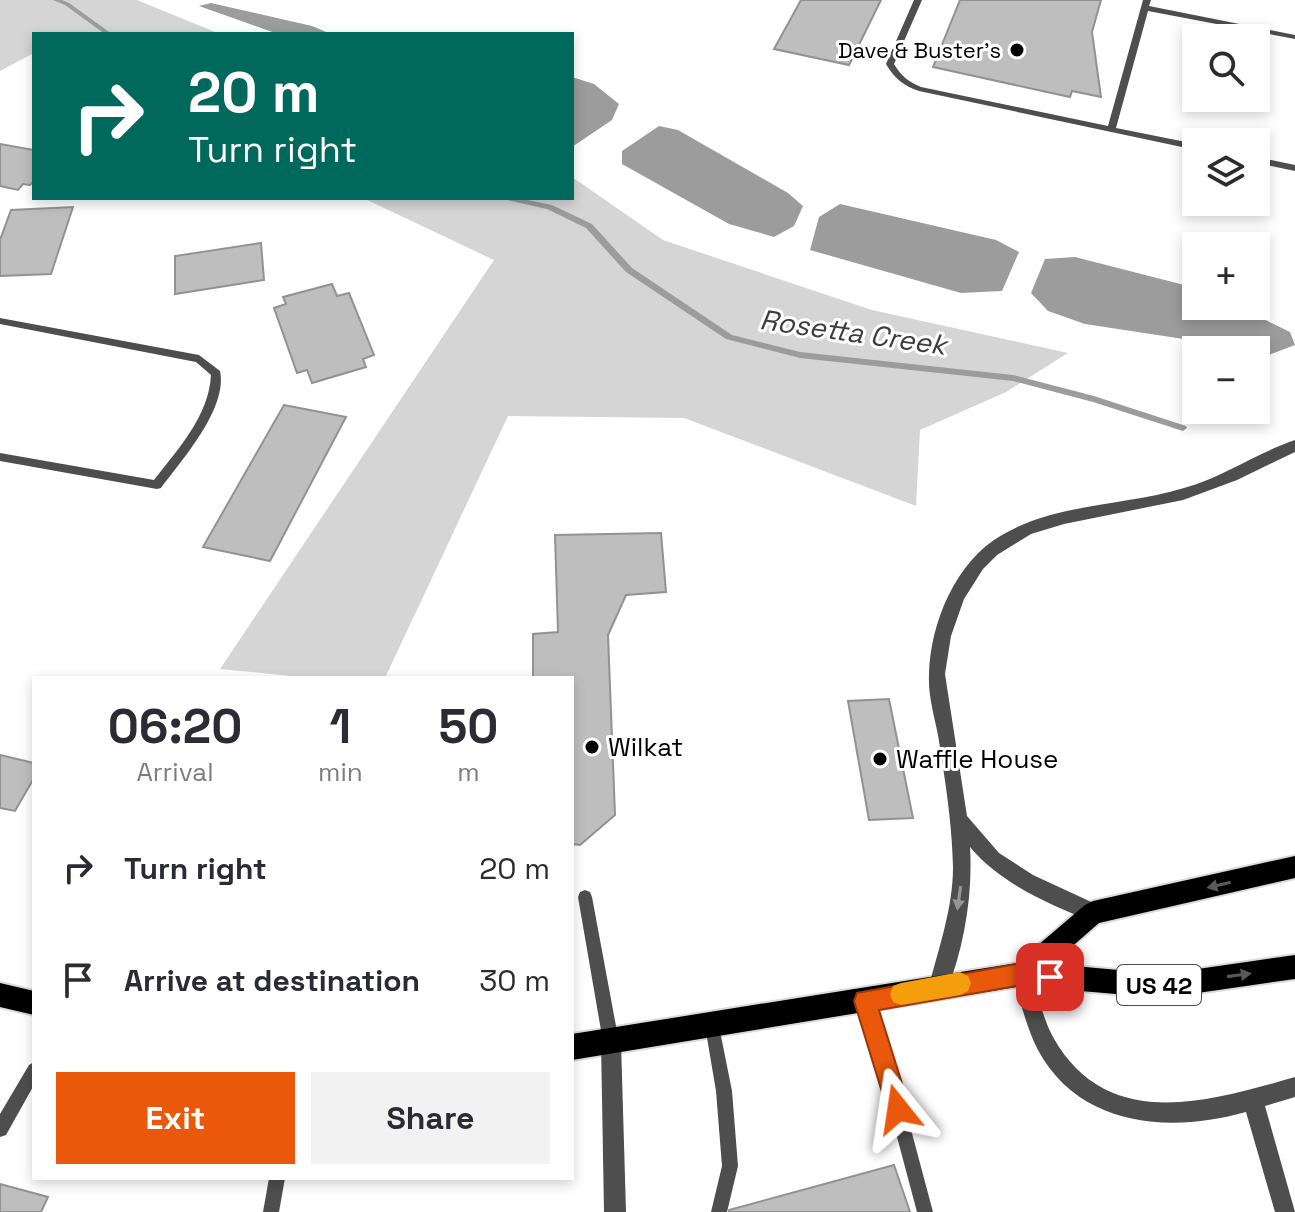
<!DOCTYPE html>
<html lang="en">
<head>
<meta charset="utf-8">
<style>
  :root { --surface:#fff; --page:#f2f2f3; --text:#2b2b33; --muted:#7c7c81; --accent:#ea580c }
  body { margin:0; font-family:"Space Grotesk",sans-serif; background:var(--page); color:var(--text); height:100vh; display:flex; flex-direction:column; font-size:30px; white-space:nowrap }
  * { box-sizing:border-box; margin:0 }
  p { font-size:26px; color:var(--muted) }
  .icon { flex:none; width:44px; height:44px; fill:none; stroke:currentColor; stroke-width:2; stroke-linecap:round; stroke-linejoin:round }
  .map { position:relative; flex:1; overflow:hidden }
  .panel { position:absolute; left:32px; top:676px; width:542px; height:504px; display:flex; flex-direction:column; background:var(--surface); border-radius:0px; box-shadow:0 4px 12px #0003 }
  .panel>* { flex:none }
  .top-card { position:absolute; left:32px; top:32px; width:542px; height:168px; border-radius:0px; box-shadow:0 4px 12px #0003; background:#00695c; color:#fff; overflow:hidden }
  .tools { position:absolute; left:1182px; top:24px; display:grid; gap:16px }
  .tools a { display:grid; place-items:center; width:88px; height:88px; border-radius:0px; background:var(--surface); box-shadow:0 4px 12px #0003; font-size:40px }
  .pin { position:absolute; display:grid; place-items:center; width:68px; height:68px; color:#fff; margin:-34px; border-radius:16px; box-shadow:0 4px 12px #0006 }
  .me { position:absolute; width:88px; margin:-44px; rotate:345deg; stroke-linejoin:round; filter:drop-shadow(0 0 6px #0008) }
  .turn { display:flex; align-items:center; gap:28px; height:168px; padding:0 24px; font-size:36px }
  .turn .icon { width:104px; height:104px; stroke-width:2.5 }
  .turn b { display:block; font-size:56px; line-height:68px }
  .eta { display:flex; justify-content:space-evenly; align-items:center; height:136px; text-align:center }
  .eta b { font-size:48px; font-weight:800; line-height:56px }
  .cta { display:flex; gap:16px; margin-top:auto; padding:16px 24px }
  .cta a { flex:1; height:92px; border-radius:0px; background:var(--accent); color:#fff; font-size:32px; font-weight:800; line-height:92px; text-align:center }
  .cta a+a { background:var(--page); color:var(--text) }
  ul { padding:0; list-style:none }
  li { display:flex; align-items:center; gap:24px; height:112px; padding:0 24px }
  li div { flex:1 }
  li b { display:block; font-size:30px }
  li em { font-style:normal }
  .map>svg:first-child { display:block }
  .green { fill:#d5d5d5 }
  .water { fill:#9c9c9c }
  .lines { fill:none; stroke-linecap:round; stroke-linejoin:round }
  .stream { fill:#9c9c9c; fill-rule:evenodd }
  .building { fill:#bebebe; stroke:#929292; stroke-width:2 }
  .primary-casing { stroke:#dbdbdb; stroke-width:4 }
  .lane { fill:#4e4e4e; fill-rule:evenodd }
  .street { fill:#4e4e4e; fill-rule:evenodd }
  .primary { fill:#000; fill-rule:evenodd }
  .oneway { fill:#595959 }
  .oneway2 { fill:#959595 }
  .route { fill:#ea580c; stroke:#983908; stroke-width:2 }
  .slow { fill:#f59e0b }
  .poi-dot { fill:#000; stroke:#fff; stroke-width:3 }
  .labels { text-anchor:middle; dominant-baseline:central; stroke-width:6; stroke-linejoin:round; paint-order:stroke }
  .far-poi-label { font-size:22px; fill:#000; stroke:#fff; text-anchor:end }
  .shield { fill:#fff; stroke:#4c4c4c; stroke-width:2 }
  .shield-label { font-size:24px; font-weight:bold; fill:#000 }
  .poi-label { font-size:26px; fill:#000; stroke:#fff; text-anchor:start }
  .water-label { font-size:28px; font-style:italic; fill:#3d3d3d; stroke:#fff }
</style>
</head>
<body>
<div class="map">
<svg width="1295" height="1212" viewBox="0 0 1295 1212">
  <rect width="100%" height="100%" fill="#fff"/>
  <g class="green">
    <path d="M0,0h137l83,34h-186v19l-34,18z"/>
    <path d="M572,177l91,63 209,70 196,43 -62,39 -86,38 -4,76 -232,-88 -176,-2 -123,262h-74l-91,-9 274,-409 -131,-62h209z"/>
  </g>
  <g class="water">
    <path d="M211,3l101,23 19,8h-53l-79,-28z"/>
    <path d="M572,77l22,7 25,20 -7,16 -40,27z"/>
    <path d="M659,126l19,4 110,63 15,13 -9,20 -20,11 -45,-13 -107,-60v-13z"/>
    <path d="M840,204l156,36 23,12 -17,39 -41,2 -151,-43 9,-33z"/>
    <path d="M1075,257l121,31v18h41l53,26 5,13 -29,11 -10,-3v-3l-171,-26 -37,-13 -17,-18 14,-34z"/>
  </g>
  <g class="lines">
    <g class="stream">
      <path d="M53,0h9l7,3 43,31h-7l-40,-29z"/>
      <path d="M503,198h15l34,7 40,19 40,44 100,67 68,17 213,23 81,21 92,30 1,2 -4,3 -90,-29 -80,-21 -213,-23 -74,-19 -100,-67 -40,-44 -39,-19 -40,-9z"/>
    </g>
  </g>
  <g class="building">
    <path d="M801,0h80l-32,65 -75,-16z"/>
    <path d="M960,0h141l-9,32 9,65 -29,-6 -2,6 -137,-30z"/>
    <path d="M0,144l34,6v31l-4,4 -7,-1 -5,6 -18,-4z"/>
    <path d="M73,207l-22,67 -51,2v-36l11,-30z"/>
    <path d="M261,243l3,37 -89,14v-38z"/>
    <path d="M332,284l5,12 12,-3 25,62 -11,4 3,8 -54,16 -5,-13 -10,3 -23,-65 12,-4 -3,-7z"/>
    <path d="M284,405l62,12 -76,144 -67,-14z"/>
    <path d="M661,533l5,59 -40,3 -18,40 7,180 -35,30 -8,-1v-166h-39v-44l25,-2 -3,-97z"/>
    <path d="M889,699l24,119 -44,2 -21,-119z"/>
    <path d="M0,755l34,8v15l-19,33 -15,-3z"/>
    <path d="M894,1165l16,47h-181v-2z"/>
    <path d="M0,1184l48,13 -7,15h-41z"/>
  </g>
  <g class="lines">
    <defs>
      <g id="primary">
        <path d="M1295,856v22l-196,45 -47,41 111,10 132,-19v24l-132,19 -141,-12 -450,74v-26l445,-71 68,-58 8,-4z"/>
        <path d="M0,983l34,8v24l-34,-8z"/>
      </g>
    </defs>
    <use href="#primary" class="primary-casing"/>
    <g class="lane">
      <path d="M914,0h8l-28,64c7,12 15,18 27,23l187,39 35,-126h8l-2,6 146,29v4l-147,-28 -32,117 80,16v6l-277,-59c-15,-5 -25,-13 -33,-27z"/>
      <path d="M1256,157l39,8v6l-39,-8z"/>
      <path d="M0,318l199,37 21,16c8,37 -38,89 -59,117l-4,1 -157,-28v-8l154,27c24,-31 55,-64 57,-105l-15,-13 -196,-38z"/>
      <path d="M585,890l5,2 2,5 27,145 -3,5 -5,3 -5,-3 -3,-5 -25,-145 2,-5z"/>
      <path d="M865,994l5,2 2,5 21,61 40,150h-16l-40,-150 -19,-61 2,-5z"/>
      <path d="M712,1019l5,2 2,5 13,65 6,75 -11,46h-16l11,-46 -6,-75 -11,-65 2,-5z"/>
      <path d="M34,1062v23l-28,50 -6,2v-23l29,-49z"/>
      <path d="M269,1178h16l-6,34h-16z"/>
    </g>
    <g class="street">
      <path d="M1295,440v12l-58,28 -54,20 -119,24 -33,10 -34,21 -14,14 -19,30 -13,37 -6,38 22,142 32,37 34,22 67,31 2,7 -2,7 -7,2c-44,-18 -92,-38 -123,-75 3,48 -6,101 -24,146l-7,3 -7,-3 -3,-7c10,-39 24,-78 24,-119 -1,-44 -8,-88 -15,-132 -4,-20 -10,-40 -9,-60 1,-52 27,-114 73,-140 54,-32 123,-29 182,-47 39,-11 73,-35 111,-48z"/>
      <path d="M1022,964l7,3c9,23 12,48 24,70 54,97 158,64 242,40v20l-30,9 30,106h-20l-29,-100c-75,21 -166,16 -208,-62 -12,-23 -18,-51 -26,-76l3,-7z"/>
      <path d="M611,1032l7,3 3,7 5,170h-22l-3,-170 3,-7z"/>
    </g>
    <use href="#primary" class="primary"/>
  </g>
  <defs><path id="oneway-solid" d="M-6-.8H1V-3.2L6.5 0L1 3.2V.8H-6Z" transform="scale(2)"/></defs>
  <g class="oneway">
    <use href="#oneway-solid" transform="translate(1219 885) rotate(167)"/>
    <use href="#oneway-solid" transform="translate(1239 975) rotate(-8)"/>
  </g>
  <use class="oneway2" href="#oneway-solid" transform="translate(959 898) rotate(98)"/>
  <path class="route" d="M1022,963l36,6 3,8 -3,7 -8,4 -28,-3 -143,25 31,99 -4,9 -8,3 -8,-3 -36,-117 3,-8z"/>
  <path class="slow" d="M960,972l8,4 3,7 -3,8 -8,4 -59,10 -8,-3 -3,-8 3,-8 8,-3z"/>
  <g class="poi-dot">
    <circle cx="1017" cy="50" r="8"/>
    <circle cx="592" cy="747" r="8"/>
    <circle cx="880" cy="759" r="8"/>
  </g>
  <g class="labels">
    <g class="far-poi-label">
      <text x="1001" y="50">Dave &amp; Buster's</text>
    </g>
    <rect class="shield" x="1117" y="965" width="84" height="40" rx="6"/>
    <g class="shield-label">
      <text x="1159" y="985">US 42</text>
    </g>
    <g class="poi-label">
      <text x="608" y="747">Wilkat</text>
      <text x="896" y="759">Waffle House</text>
    </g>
    <g class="water-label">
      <text transform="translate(853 332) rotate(8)">Rosetta Creek</text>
    </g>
  </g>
</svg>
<div class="tools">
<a><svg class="icon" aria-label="search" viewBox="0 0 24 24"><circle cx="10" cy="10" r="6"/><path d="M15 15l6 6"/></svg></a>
<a><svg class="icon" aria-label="layers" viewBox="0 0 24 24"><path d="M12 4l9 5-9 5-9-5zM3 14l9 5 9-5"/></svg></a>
<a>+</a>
<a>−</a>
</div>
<div class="pin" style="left:1050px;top:977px;background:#d93025"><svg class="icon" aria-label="arrive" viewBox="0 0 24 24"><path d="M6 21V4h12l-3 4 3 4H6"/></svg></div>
<svg class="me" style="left:898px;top:1109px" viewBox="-20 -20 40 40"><path d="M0-17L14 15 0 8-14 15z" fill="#ea580c" stroke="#fff" stroke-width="4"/></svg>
<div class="top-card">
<div class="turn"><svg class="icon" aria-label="right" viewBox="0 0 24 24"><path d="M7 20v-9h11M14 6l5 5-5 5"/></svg><div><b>20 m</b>Turn right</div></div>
</div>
<section class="panel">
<div class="eta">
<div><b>06:20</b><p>Arrival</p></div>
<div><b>1</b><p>min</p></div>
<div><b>50</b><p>m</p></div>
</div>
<ul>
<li><svg class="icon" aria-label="right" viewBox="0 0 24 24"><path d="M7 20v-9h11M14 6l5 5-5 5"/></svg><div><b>Turn right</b></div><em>20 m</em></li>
<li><svg class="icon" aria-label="arrive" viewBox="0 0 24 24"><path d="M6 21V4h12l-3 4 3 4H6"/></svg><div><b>Arrive at destination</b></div><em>30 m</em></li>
</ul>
<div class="cta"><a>Exit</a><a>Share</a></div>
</section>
</div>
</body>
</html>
